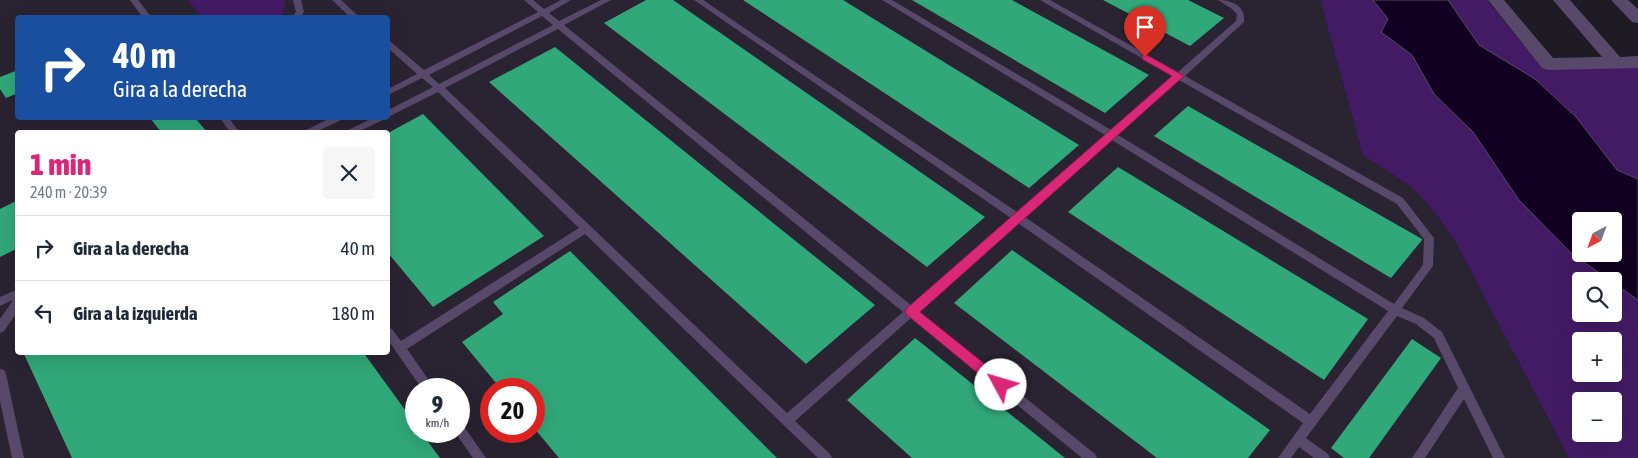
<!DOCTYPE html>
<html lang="es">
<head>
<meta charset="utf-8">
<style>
  :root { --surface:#fff; --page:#f6f6f7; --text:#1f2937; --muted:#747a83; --line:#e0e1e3; --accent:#db2777 }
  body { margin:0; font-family:"Asap Condensed",sans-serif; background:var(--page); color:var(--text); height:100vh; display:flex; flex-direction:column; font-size:19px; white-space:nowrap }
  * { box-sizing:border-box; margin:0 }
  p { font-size:16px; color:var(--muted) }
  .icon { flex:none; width:28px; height:28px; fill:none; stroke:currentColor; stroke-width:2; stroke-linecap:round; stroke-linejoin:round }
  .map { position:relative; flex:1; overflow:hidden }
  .details { position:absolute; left:15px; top:130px; width:375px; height:225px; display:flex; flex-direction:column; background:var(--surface); border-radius:5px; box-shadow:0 5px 20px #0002 }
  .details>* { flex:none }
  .banner { position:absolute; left:15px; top:15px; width:375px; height:105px; border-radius:5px; box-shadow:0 5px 20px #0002; background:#1a4fa0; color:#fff; overflow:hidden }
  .needle { width:32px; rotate:221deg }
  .fabs { position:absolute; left:1572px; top:212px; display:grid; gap:10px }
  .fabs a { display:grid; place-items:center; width:50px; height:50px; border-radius:5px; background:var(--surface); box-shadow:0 5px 20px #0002; font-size:25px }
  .speed { position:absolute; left:405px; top:378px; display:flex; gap:10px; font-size:25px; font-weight:700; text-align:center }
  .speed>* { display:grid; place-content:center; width:65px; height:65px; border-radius:50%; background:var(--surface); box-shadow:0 5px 20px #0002; line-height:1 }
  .speed small { font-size:12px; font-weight:400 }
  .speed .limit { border:8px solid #d22; background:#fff; color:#111 }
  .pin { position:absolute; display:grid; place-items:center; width:42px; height:42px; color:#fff; margin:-51px -21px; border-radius:50% 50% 50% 0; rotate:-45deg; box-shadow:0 0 5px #0007 }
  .pin .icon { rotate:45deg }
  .me { position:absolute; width:55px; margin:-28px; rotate:309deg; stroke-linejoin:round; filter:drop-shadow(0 0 4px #0008) }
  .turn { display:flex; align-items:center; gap:18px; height:105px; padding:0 15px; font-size:22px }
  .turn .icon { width:65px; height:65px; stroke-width:2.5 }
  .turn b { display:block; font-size:35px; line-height:42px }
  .round { display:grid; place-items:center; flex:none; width:52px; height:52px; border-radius:5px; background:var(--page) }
  .headline { display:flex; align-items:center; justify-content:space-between; height:85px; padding:0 15px }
  h1 { font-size:30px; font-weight:800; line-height:38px; color:var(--accent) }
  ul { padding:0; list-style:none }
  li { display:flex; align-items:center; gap:15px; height:65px; padding:0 15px; border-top:1px solid var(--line) }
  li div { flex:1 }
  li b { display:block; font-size:19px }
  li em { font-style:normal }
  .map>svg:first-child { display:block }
  .built { fill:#2a2332; fill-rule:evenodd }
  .green { fill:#431b65; fill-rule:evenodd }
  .water { fill:#120022; stroke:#564862; fill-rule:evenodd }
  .building { fill:#31a87a }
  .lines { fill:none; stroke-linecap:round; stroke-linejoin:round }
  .service { fill:#58496a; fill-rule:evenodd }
  .minor { fill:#58496a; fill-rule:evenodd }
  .route { fill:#db2777; stroke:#8e194d }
</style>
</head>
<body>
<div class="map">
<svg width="1638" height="458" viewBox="0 0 1638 458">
  <rect width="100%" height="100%" fill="#1f1b24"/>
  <path class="built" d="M0,0h1320l43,155 49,32 25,28 19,28 113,215h-1569zM18,18h370v100h-370zM18,132h370v220h-370zM416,389h43v42h-43zM491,389h43v42h-43z"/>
  <g class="green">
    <path d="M188,0h97l-1,12 -4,5 -78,1z"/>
    <path d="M1320,0h167l56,69 95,-3v392h-69l-113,-215 -19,-28 -25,-28 -49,-32zM1581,221h33v33h-33zM1581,281h33v33h-33zM1581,341h33v33h-33zM1581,401h33v33h-33z"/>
  </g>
  <path class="water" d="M1373,0h75l31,45 56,34 41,38 41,53 21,9v121l-67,-47 -52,-53 -46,-68 -39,-38 -22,-39 -31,-23 7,-13zM1581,221h33v33h-33z"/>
  <g class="building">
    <path d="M646,0h27l312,217 -58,50 -323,-244z"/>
    <path d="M743,0h100l236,145 -50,43z"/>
    <path d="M912,0h100l137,75 -44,38z"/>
    <path d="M1103,0h85l36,18 -34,28z"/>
    <path d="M555,47l320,258 -69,59 -317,-282z"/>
    <path d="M18,70v23l-12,5 -6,-9v-12z"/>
    <path d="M1188,106l234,133v1l-31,38 -237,-142z"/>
    <path d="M423,114l121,122 -111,71 -45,-54v-120z"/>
    <path d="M150,118h45l12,14h-46z"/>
    <path d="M1118,167l250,152 -44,61 -256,-168z"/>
    <path d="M18,200v48l-18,9v-48z"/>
    <path d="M1012,250l258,180 -22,28h-91l-203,-155z"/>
    <path d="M570,251l207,207h-218l-25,-30v-39h-33l-39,-47 41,-28 -10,-12z"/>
    <path d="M915,338l150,120h-153l-65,-58z"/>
    <path d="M1412,339l29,19 -72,100h-25l-13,-10z"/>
    <path d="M23,352h340l53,73v6h4l20,27h-368z"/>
  </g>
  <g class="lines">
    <g class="service">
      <path d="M130,0h8l14,18h-9z"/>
      <path d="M293,0h8l3,12 -4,6h-9l5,-6z"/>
      <path d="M332,0h9l19,18h-9z"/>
      <path d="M524,0h9l11,9 17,-9h10l-22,13 10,8 42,-21h10l-47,25 347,280 100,-87 -317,-218h9l314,212 88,-77 -223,-135h10l219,130 62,-54 -133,-76h10l128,72 58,-51 1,-7 -5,-5 -14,-9c14,0 28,6 26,22l-59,54 218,122 31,40 -1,28 -31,42 22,10 18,14 63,126h-12l-29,-59 -39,59h-13l46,-70 -24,-50 -18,-14 -19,-8 -91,122 22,16 2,4h-16l-15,-11 -8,11h-13l25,-35 -285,-200 -99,89 176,142 2,4h-15l-171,-140 -116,103 35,33 2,4h-14l-233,-224 -178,115 28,40h-13l-34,-49v-12l4,1 9,12 178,-113 -141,-136 -50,25v-7l45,-23 -11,-9 -34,17v-6l29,-15 -29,-26v-7l3,1 33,28 114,-58zM542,16l11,9 -114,59 -10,-9zM558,29l345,283 -116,101 -342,-325zM1179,80l218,124 27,35 -1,26 -29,39 -276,-169zM1112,140l276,171 -78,103 -285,-197z"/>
      <path d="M220,118h9l10,14h-9z"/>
      <path d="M331,118h11l-1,2 -25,12h-12l2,-2z"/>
      <path d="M373,118h11l-1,2 -25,12h-12l2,-2z"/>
      <path d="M18,289v22l-14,20 -4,2v-14l13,-19 -13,6v-9z"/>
      <path d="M0,369l4,1 2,4 18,84h-12l-12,-57z"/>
      <path d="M459,424l4,1 23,33h-13l-19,-27h5z"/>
    </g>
    <g class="minor">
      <path d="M1488,0h16l49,58 49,-1 -49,-57h17l50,57 18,-1v12l-90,2 -6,-2z"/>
      <path d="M1611,0h17l10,9v14l-6,-1z"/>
    </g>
  </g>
  <path class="route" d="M1145,54l39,22 -264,236 86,69 2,4 -2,4 -5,2 -4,-2 -90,-74 -2,-3 2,-4 265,-232 -30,-17v-4z"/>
</svg>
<div class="fabs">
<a><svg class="needle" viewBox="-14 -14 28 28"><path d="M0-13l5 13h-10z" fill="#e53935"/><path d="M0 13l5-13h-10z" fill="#747a83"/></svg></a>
<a><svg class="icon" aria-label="search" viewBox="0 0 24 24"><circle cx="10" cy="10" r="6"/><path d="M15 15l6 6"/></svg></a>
<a>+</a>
<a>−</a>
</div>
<div class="speed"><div>9<small>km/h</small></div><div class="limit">20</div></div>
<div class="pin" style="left:1145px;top:57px;background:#d93025"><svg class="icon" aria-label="arrive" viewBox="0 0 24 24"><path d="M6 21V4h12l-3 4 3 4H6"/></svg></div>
<svg class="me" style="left:1001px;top:385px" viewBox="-20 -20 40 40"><circle r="19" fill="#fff"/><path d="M0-13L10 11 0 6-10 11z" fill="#db2777"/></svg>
<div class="banner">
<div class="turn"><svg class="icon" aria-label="right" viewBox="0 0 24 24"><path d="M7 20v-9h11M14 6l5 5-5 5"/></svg><div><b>40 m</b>Gira a la derecha</div></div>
</div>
<section class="details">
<div class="headline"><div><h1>1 min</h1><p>240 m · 20:39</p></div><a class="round"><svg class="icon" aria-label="close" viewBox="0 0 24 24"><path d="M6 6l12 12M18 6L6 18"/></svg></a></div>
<ul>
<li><svg class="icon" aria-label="right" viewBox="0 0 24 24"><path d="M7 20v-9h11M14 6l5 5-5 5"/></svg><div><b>Gira a la derecha</b></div><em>40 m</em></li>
<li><svg class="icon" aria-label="left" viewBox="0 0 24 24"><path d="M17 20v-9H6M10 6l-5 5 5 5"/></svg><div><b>Gira a la izquierda</b></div><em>180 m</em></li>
</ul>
</section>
</div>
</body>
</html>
